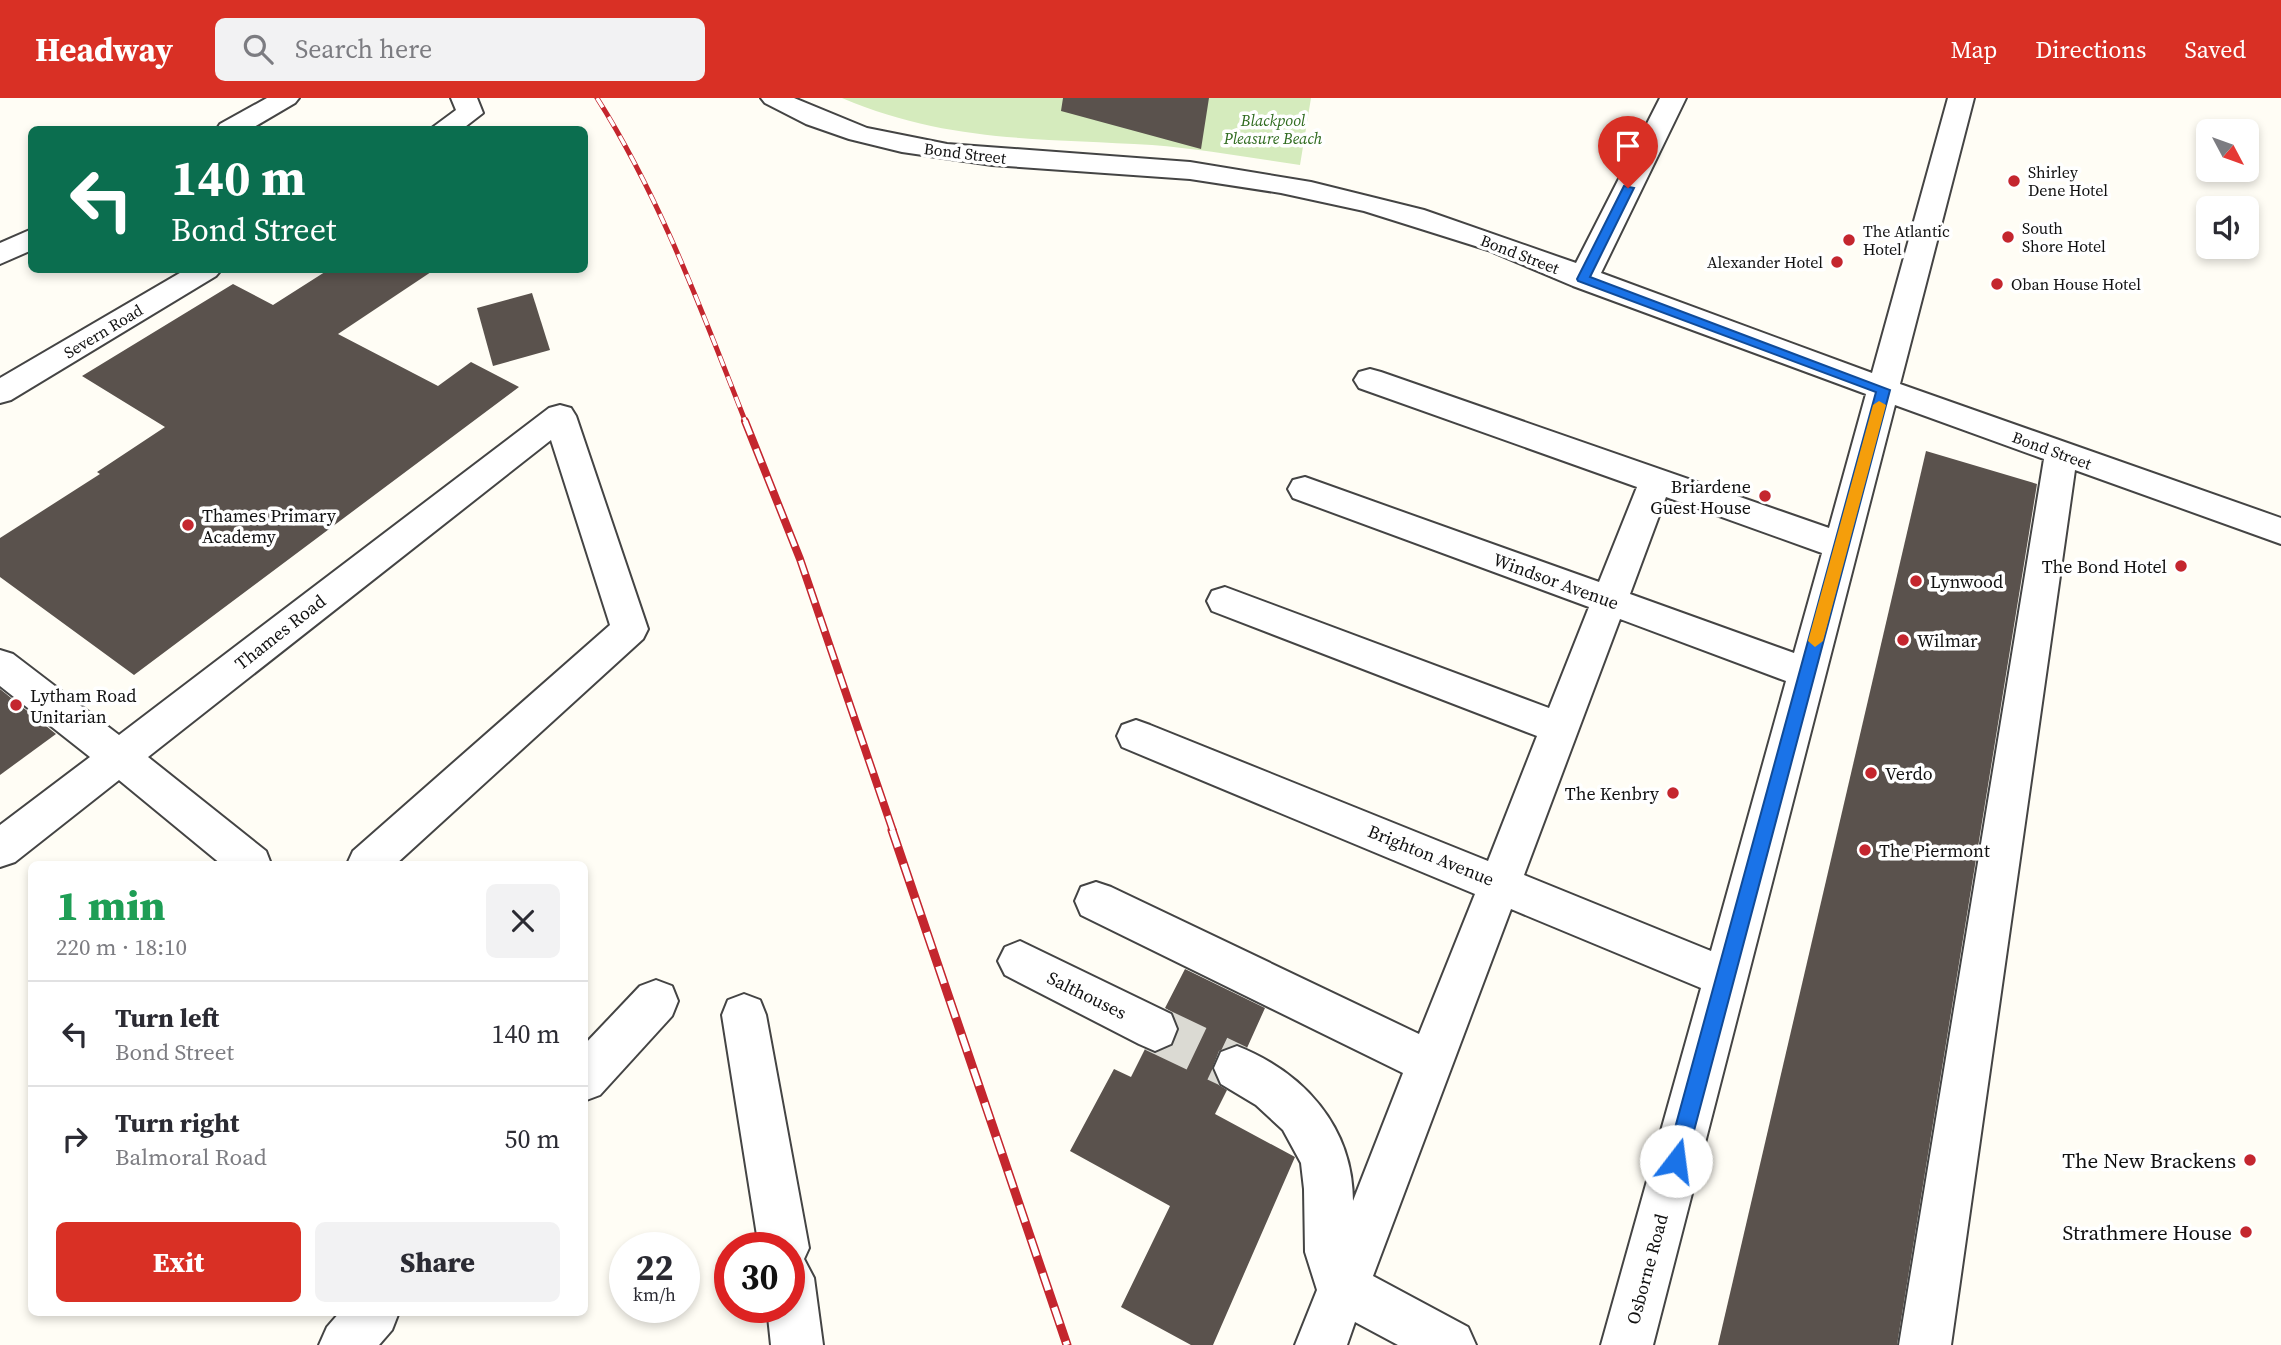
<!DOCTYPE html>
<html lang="en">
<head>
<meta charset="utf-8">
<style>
  :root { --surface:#fff; --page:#f2f2f3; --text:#2b2b33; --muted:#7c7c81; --line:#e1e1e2; --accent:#d93025 }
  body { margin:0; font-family:"Source Serif 4",serif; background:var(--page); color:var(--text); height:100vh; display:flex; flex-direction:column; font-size:26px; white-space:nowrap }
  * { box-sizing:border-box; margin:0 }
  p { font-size:23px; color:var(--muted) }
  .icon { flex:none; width:38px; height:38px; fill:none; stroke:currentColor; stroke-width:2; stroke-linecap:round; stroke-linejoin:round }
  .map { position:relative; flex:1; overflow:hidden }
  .side { position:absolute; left:28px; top:763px; width:560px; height:455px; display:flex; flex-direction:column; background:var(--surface); border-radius:10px; box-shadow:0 4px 10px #0003 }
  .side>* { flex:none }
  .banner { position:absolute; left:28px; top:28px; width:560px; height:147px; border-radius:10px; box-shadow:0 4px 10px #0003; background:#0b6e4f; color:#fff; overflow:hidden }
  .needle { width:46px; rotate:131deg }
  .controls { position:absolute; left:2196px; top:21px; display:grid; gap:14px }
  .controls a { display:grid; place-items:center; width:63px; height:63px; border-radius:10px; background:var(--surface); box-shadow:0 4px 10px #0003; font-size:35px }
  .speed { position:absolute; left:609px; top:1134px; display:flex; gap:14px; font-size:35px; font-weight:700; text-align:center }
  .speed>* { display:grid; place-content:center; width:91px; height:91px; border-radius:50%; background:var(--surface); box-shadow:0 4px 10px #0003; line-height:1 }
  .speed small { font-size:18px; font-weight:400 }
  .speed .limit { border:10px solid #d22; background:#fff; color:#111 }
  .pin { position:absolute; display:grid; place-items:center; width:60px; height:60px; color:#fff; margin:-72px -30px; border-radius:50% 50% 50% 0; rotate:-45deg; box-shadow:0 0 7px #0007 }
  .pin .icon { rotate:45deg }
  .me { position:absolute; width:77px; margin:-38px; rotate:15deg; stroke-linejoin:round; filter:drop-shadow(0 0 5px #0008) }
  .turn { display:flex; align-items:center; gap:24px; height:147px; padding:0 28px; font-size:32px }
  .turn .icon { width:91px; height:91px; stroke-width:2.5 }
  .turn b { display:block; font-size:49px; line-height:60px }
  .round { display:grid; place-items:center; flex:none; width:74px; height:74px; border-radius:10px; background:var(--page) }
  .headline { display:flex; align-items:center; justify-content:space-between; height:119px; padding:0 28px }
  h1 { font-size:42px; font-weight:800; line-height:52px; color:#1e9e55 }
  .button { display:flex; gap:14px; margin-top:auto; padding:14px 28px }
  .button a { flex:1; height:80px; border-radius:10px; background:var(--accent); color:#fff; font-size:28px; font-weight:800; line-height:80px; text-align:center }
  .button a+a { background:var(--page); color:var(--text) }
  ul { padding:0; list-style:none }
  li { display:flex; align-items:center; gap:21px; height:105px; padding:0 28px; border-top:2px solid var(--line) }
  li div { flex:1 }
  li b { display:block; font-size:26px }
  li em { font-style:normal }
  header { display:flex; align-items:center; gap:42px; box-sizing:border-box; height:98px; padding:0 35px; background:var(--accent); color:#fff }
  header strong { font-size:33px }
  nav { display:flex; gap:38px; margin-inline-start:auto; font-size:24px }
  .search { width:490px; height:63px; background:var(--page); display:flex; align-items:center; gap:18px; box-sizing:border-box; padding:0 24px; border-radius:10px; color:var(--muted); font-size:26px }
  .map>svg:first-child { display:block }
  .green { fill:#d5ebbd }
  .building { fill:#5a524d }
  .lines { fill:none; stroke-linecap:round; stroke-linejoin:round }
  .minor-tunnel { stroke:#dbdad3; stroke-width:46; stroke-dasharray:46 23; stroke-linecap:butt }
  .minor-casing { stroke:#444; stroke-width:4 }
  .minor { fill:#fff; fill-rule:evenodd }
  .rail-far2-casing { stroke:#c4262e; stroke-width:5 }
  .rail-far1-casing { stroke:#c4262e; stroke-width:8 }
  .rail-casing { stroke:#c4262e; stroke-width:9 }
  .rail-far2 { stroke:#fff; stroke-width:3.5; stroke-dasharray:11; stroke-linecap:butt }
  .rail-far1 { stroke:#fff; stroke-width:5; stroke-dasharray:15; stroke-linecap:butt }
  .rail { stroke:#fff; stroke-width:6; stroke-dasharray:18; stroke-linecap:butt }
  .route { fill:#1a73e8; stroke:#114b97; stroke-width:2 }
  .slow { fill:#f59e0b }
  .poi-dot { fill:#c4262e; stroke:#fff; stroke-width:2.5 }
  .labels { text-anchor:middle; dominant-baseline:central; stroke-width:7; stroke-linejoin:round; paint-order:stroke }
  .far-park-label { font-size:16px; font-style:italic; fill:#2f6b1f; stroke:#fff }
  .far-street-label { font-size:16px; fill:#111; stroke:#fff }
  .far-poi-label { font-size:16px; fill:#111; stroke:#fff; text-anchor:start }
  .poi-label { font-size:18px; fill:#111; stroke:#fff; text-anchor:start }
  .street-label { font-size:18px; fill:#111; stroke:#fff }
  .near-poi-label { font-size:21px; fill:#111; stroke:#fff; text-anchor:end }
</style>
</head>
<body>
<header>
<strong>Headway</strong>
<div class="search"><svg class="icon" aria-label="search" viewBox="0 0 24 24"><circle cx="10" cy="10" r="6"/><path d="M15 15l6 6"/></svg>Search here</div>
<nav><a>Map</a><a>Directions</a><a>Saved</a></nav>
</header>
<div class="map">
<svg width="2281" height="1247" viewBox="0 0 2281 1247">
  <rect width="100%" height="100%" fill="#fffdf5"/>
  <path class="green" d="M842,0h469l-11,67c-49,-7 -99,-16 -148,-20 -112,-7 -204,-2 -310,-47z"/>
  <g class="building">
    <path d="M1063,0h146l-8,51 -140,-38z"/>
    <path d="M328,172h106l-96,64 100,52 33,-24 48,25 -385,288 -134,-98v-39l100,-64 -3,-2 68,-45 -83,-51 151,-92 40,21z"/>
    <path d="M532,195l18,57 -57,16 -16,-58z"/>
    <path d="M1926,353l111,33 -140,861h-179z"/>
    <path d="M0,591l56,45 -56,41z"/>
    <path d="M1185,871l80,39 -18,40 -11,-4 -17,7 -7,18 7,16 8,5 -12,24 80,43 -82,188h-22l-70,-38 49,-101 -100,-55 44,-82 17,8 14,-28 11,4 17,-8 6,-17 -6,-15 -8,-5z"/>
  </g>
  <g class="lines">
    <path class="minor-tunnel" d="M1155,931l82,39"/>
    <defs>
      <g id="minor">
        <path d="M267,0h32l-4,5 -46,27h-33l4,-6z"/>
        <path d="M451,0h26l6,15 -22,17h-32l27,-20z"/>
        <path d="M761,0h33l73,30 80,16 243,18 121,20 113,28 152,53 84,-165h26l-85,175 271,100 76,-275h26l-74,286 381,134v26l-206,-74 -124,875h-52l145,-886 -149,-54 -242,940h-52l100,-357 -190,-79 -138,367 95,51 8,18h-78l-43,-23 -8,23h-52l22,-55 -12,-38 -1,-63 -3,-26 -18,-33 -27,-25 -35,-21 -7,-16 7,-16 16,-6c66,26 116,80 116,155l50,-128 -322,-158 -6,-14 6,-14 15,-5 15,5 308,147 56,-140 -353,-147 -5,-11 5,-11 14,-5 14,5 338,136 49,-125 -325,-125 -5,-10 5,-10 13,-4 324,121 40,-101 -296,-109 -5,-9 5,-9 12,-3 294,105 38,-95 -278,-99 -5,-8 5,-8 11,-3 11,3 448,156 37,-134 -293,-108 -85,-36 -124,-39 -83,-18 -91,-14 -198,-14 -90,-13 -53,-13 -43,-15 -41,-21zM1666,399l156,56 -28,100 -164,-59zM1620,521l166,62 -75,270 -187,-76z"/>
        <path d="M32,131v21l-32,14v-21z"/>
        <path d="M185,172h36l-5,6 -205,124 -11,3v-25z"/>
        <path d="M560,307l11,3 5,8 72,213 -5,10 -247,225h-49l6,-13 257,-226 -59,-185 -403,317 118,94 5,13h-50l-102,-84 -104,82 -15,5v-42l90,-68 -90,-71v-36l13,4 106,81 430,-327z"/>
        <path d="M1020,843l151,73 6,15 -6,15 -16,7 -16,-7 -134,-69 -7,-14 7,-14z"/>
        <path d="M656,882l16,6 6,15 -6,15 -72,79 -16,6v-56l56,-59z"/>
        <path d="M744,896l16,6 6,15 43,233 -5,11 10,19 9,67h-52l-4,-38h22v-59h-30l-37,-233 6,-15z"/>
        <path d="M340,1214h59l-7,18 -13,15h-60l8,-18z"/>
      </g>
    </defs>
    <use href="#minor" class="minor-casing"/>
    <use href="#minor" class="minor"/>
    <defs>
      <path id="rail-far2" d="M597,0c64,101 105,214 149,325"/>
      <path id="rail-far1" d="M745,323l55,138 93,272"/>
      <path id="rail" d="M892,732l175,515"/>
    </defs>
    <use href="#rail-far2" class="rail-far2-casing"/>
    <use href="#rail-far1" class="rail-far1-casing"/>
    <use href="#rail" class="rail-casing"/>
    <use href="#rail-far2" class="rail-far2"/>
    <use href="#rail-far1" class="rail-far1"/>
    <use href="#rail" class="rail"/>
  </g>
  <path class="route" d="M1624,88l10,2 -44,89 300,113 -204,771 -3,7 -7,3 -7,-3 -3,-7 210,-769 -298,-111 -1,-2z"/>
  <path class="slow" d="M1879,303l7,4 -63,236 -8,6 -7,-6 65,-236z"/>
  <g class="poi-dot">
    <circle cx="2014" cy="83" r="7"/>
    <circle cx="2008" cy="139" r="7"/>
    <circle cx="1849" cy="142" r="7"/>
    <circle cx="1837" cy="164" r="7"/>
    <circle cx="1997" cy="186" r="7"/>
    <circle cx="1765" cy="398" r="7"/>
    <circle cx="188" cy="427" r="7"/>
    <circle cx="2181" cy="468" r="7"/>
    <circle cx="1916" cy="483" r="7"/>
    <circle cx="1903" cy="542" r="7"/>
    <circle cx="16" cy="607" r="7"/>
    <circle cx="1871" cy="675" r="7"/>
    <circle cx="1673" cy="695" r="7"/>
    <circle cx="1865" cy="752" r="7"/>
    <circle cx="2250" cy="1062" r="7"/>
    <circle cx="2246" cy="1134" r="7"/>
  </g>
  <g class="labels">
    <g class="far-park-label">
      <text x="1273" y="22">Blackpool<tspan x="1273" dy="18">Pleasure Beach</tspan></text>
    </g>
    <g class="far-street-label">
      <text transform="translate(965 55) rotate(7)">Bond Street</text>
      <text transform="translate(1520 156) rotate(21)">Bond Street</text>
      <text transform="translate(103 233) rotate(-31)">Severn Road</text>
      <text transform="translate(2052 352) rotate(20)">Bond Street</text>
    </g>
    <g class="far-poi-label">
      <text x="2028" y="74">Shirley<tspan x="2028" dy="18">Dene Hotel</tspan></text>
      <text x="2022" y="130">South<tspan x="2022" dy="18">Shore Hotel</tspan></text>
      <text x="1863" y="133">The Atlantic<tspan x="1863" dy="18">Hotel</tspan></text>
      <text x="1823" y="164" text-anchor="end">Alexander Hotel</text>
      <text x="2011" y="186">Oban House Hotel</text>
    </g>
    <g class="poi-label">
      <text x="1751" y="388" text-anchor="end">Briardene<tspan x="1751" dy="21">Guest House</tspan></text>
      <text x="202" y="417">Thames Primary<tspan x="202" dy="21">Academy</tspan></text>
      <text x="2167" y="468" text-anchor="end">The Bond Hotel</text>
      <text x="1930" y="483">Lynwood</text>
      <text x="1917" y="542">Wilmar</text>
      <text x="30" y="597">Lytham Road<tspan x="30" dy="21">Unitarian</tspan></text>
      <text x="1885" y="675">Verdo</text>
      <text x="1659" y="695" text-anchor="end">The Kenbry</text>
      <text x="1879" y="752">The Piermont</text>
    </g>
    <g class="street-label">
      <text transform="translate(1556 483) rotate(20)">Windsor Avenue</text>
      <text transform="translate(280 534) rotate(-38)">Thames Road</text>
      <text transform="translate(1431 757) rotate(22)">Brighton Avenue</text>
      <text transform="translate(1087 897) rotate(26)">Salthouses</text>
      <text transform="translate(1647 1171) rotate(-75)">Osborne Road</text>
    </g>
    <g class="near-poi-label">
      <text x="2236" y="1062">The New Brackens</text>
      <text x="2232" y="1134">Strathmere House</text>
    </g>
  </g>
</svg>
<div class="controls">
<a><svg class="needle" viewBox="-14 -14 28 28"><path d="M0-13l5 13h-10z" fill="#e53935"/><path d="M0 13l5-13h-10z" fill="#7c7c81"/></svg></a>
<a><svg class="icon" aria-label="sound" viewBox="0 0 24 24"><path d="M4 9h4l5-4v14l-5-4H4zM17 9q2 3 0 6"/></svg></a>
</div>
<div class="speed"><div>22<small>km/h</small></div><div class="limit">30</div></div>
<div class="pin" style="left:1628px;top:90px;background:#d93025"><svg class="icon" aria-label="arrive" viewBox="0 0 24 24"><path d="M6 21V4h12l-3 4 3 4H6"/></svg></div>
<svg class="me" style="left:1676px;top:1063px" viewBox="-20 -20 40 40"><circle r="19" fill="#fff"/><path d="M0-13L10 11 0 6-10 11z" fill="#1a73e8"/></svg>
<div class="banner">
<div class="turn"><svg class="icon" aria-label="left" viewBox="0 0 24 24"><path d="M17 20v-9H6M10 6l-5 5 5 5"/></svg><div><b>140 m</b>Bond Street</div></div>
</div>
<section class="side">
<div class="headline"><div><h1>1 min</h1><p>220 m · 18:10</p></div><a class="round"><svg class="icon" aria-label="close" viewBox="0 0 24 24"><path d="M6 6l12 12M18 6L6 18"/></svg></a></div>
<ul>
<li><svg class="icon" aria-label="left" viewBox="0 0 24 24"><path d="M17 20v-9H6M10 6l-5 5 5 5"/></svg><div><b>Turn left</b><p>Bond Street</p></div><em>140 m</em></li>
<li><svg class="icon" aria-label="right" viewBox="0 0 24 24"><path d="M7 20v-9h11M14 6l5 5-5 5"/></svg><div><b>Turn right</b><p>Balmoral Road</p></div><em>50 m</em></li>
</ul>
<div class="button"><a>Exit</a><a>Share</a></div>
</section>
</div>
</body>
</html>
